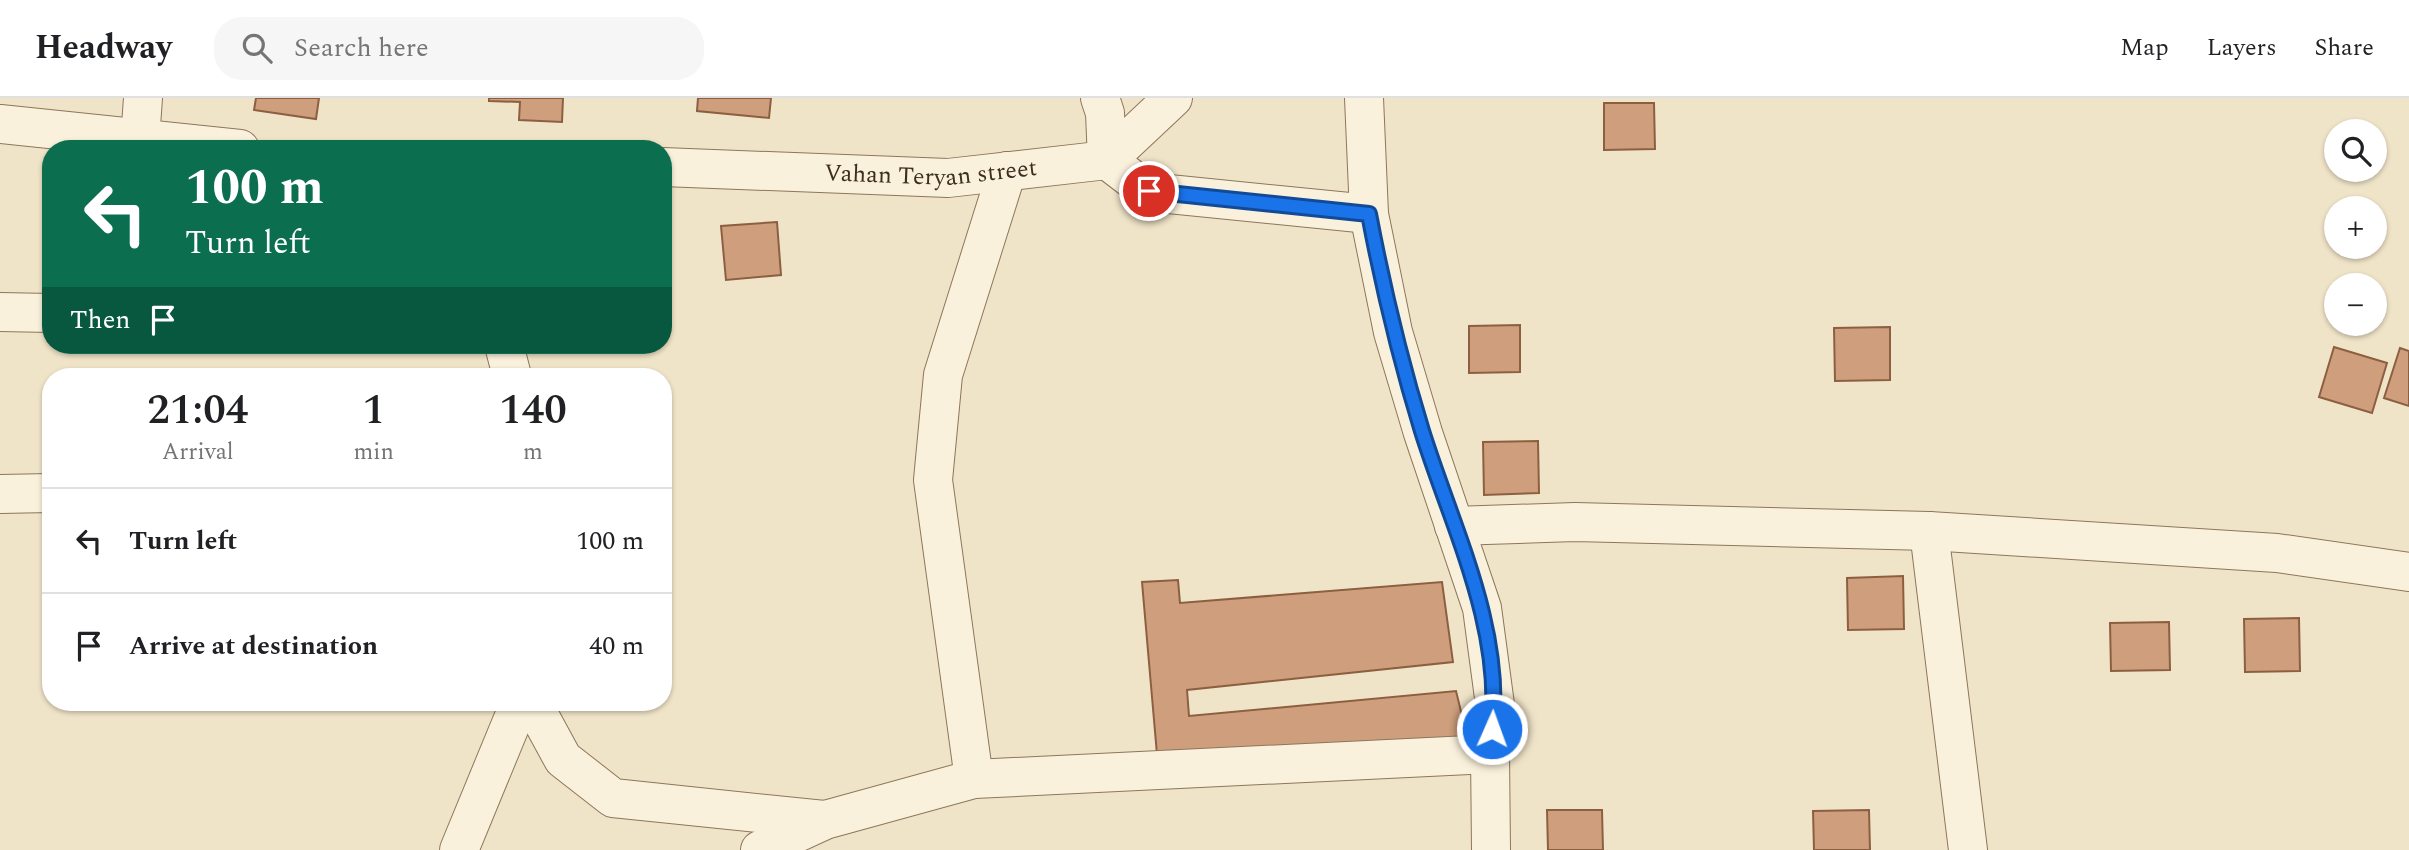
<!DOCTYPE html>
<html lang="en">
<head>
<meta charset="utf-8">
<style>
  :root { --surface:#fff; --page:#f6f6f6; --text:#202124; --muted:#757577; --line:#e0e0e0 }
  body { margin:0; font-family:Spectral,serif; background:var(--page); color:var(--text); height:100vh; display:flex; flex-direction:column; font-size:26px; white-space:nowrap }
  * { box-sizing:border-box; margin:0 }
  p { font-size:23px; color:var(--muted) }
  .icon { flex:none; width:38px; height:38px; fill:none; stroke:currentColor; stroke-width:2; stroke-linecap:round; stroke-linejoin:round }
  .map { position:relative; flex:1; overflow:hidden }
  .sheet { position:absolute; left:42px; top:270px; width:630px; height:343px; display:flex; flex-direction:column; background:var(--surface); border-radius:28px; box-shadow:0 2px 5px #0004 }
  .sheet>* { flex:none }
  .hud { position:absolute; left:42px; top:42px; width:630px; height:214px; border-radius:28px; box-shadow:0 2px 5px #0004; background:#0b6e4f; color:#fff; overflow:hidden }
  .tools { position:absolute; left:2324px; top:21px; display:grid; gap:14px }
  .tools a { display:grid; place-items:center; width:63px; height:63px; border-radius:50%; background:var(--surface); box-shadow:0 2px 5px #0004; font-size:35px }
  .pin { position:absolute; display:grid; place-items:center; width:60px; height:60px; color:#fff; margin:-30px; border:4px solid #fff; border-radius:50%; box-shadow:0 2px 7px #0007 }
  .me { position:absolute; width:77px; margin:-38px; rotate:2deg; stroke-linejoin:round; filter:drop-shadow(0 0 5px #0008) }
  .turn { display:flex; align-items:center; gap:24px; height:147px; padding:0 28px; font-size:32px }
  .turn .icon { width:91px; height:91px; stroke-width:2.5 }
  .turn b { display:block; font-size:49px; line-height:60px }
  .then { display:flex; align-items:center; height:66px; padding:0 28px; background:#0003; gap:14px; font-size:26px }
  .eta { display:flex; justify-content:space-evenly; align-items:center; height:119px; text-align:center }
  .eta b { font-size:42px; font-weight:600; line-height:49px }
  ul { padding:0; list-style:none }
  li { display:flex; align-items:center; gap:21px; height:105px; padding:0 28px; border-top:2px solid var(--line) }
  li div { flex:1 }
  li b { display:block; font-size:26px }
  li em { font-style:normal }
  header { display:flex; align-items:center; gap:42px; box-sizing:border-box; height:98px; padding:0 35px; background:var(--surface); border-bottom:2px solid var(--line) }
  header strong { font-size:33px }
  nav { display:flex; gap:38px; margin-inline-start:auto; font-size:24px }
  .search { width:490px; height:63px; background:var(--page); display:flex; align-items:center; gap:18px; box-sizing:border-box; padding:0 24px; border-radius:28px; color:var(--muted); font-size:26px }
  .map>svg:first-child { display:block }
  .building { fill:#cf9f7d; stroke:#8d5f41; stroke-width:2 }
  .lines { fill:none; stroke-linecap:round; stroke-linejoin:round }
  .minor-casing { stroke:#8d765c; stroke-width:40 }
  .minor { stroke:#faf1dc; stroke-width:38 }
  .route-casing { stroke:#114b97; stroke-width:18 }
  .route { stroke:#1a73e8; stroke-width:12 }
  .labels { text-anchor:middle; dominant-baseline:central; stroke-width:5; stroke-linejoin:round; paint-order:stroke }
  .street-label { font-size:24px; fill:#3d2e20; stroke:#f7eed8 }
</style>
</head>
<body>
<header>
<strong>Headway</strong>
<div class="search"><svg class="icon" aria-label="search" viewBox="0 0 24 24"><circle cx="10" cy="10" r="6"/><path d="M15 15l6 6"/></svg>Search here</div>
<nav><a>Map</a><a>Layers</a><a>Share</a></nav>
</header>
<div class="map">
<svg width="2409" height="752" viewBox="0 0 2409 752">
  <rect width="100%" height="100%" fill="#f0e4c8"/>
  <g class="building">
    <path d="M256,0h63l-3,21 -62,-9z"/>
    <path d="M489,0h74l-1,24 -43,-2 1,-18 -31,-1z"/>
    <path d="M698,0h73l-2,20 -72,-7z"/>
    <path d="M1604,5h50l1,46 -51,1z"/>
    <path d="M777,124l4,53 -55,5 -5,-54z"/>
    <path d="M1520,227v47l-51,1v-47z"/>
    <path d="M1890,229v53l-55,1 -1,-53z"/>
    <path d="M2334,249l53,16 -15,50 -53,-16z"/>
    <path d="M2400,250l9,3v55l-25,-8z"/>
    <path d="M1538,343l1,52 -55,2 -1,-53z"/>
    <path d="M1903,478l1,53 -56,1 -1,-52z"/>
    <path d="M1178,482l2,23 262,-21 11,80 -266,28 2,26 267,-25 12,49 -310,26 -16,-184z"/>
    <path d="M2299,520l1,53 -55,1 -1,-53z"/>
    <path d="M2169,524l1,48 -59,1 -1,-48z"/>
    <path d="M1547,712h55l1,40h-55z"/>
    <path d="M1869,712l1,40h-56l-1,-39z"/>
  </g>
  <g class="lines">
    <defs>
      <g id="minor">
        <path d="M1100,0l5,15 2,47 42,32 220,22"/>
        <path d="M1364,0l5,116 24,118 30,101 59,175 13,97 -5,49 1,96"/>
        <path d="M0,26l240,25"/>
        <path d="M140,42l3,-42"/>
        <path id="s1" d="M663,69l285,11 159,-18 66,-62"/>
        <path d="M0,214l51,1"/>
        <path d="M504,247l8,31"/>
        <path d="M0,396l51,-1"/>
        <path d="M1454,428l121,-4 354,9 348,22 132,19"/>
        <path d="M1929,433l39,319"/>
        <path d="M532,604l31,57 50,39 211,22"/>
        <path d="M974,681l-41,-299 10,-105 64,-204"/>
        <path d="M459,752l61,-148"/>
        <path d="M760,752l65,-30 149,-41 516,-25"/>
      </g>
    </defs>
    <use href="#minor" class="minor-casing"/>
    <use href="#minor" class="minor"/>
  </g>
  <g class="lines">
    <defs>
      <path id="route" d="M1149,93l220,23c14,74 31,145 53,217 30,96 81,195 70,298"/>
    </defs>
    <use href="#route" class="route-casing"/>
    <use href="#route" class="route"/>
  </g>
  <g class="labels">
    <g class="street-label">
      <text stroke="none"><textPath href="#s1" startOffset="268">Vahan Teryan street</textPath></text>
    </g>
  </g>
</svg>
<div class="tools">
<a><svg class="icon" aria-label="search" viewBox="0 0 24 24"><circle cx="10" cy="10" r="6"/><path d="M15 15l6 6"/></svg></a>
<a>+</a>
<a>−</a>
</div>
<div class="pin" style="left:1149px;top:93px;background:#d93025"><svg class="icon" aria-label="arrive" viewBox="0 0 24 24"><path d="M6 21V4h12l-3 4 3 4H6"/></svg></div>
<svg class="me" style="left:1492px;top:631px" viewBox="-20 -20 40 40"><circle r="17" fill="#1a73e8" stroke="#fff" stroke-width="3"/><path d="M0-11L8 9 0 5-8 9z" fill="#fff"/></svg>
<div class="hud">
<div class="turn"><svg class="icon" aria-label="left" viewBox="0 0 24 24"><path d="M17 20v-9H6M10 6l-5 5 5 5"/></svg><div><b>100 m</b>Turn left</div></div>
<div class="then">Then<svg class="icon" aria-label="arrive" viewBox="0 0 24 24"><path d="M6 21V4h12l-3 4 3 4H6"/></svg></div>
</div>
<section class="sheet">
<div class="eta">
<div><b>21:04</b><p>Arrival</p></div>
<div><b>1</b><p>min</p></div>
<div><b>140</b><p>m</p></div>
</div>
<ul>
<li><svg class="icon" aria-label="left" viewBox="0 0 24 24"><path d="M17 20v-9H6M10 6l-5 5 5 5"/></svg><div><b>Turn left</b></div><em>100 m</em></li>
<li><svg class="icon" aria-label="arrive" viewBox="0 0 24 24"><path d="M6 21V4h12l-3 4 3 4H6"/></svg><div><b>Arrive at destination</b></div><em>40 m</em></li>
</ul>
</section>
</div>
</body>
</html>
